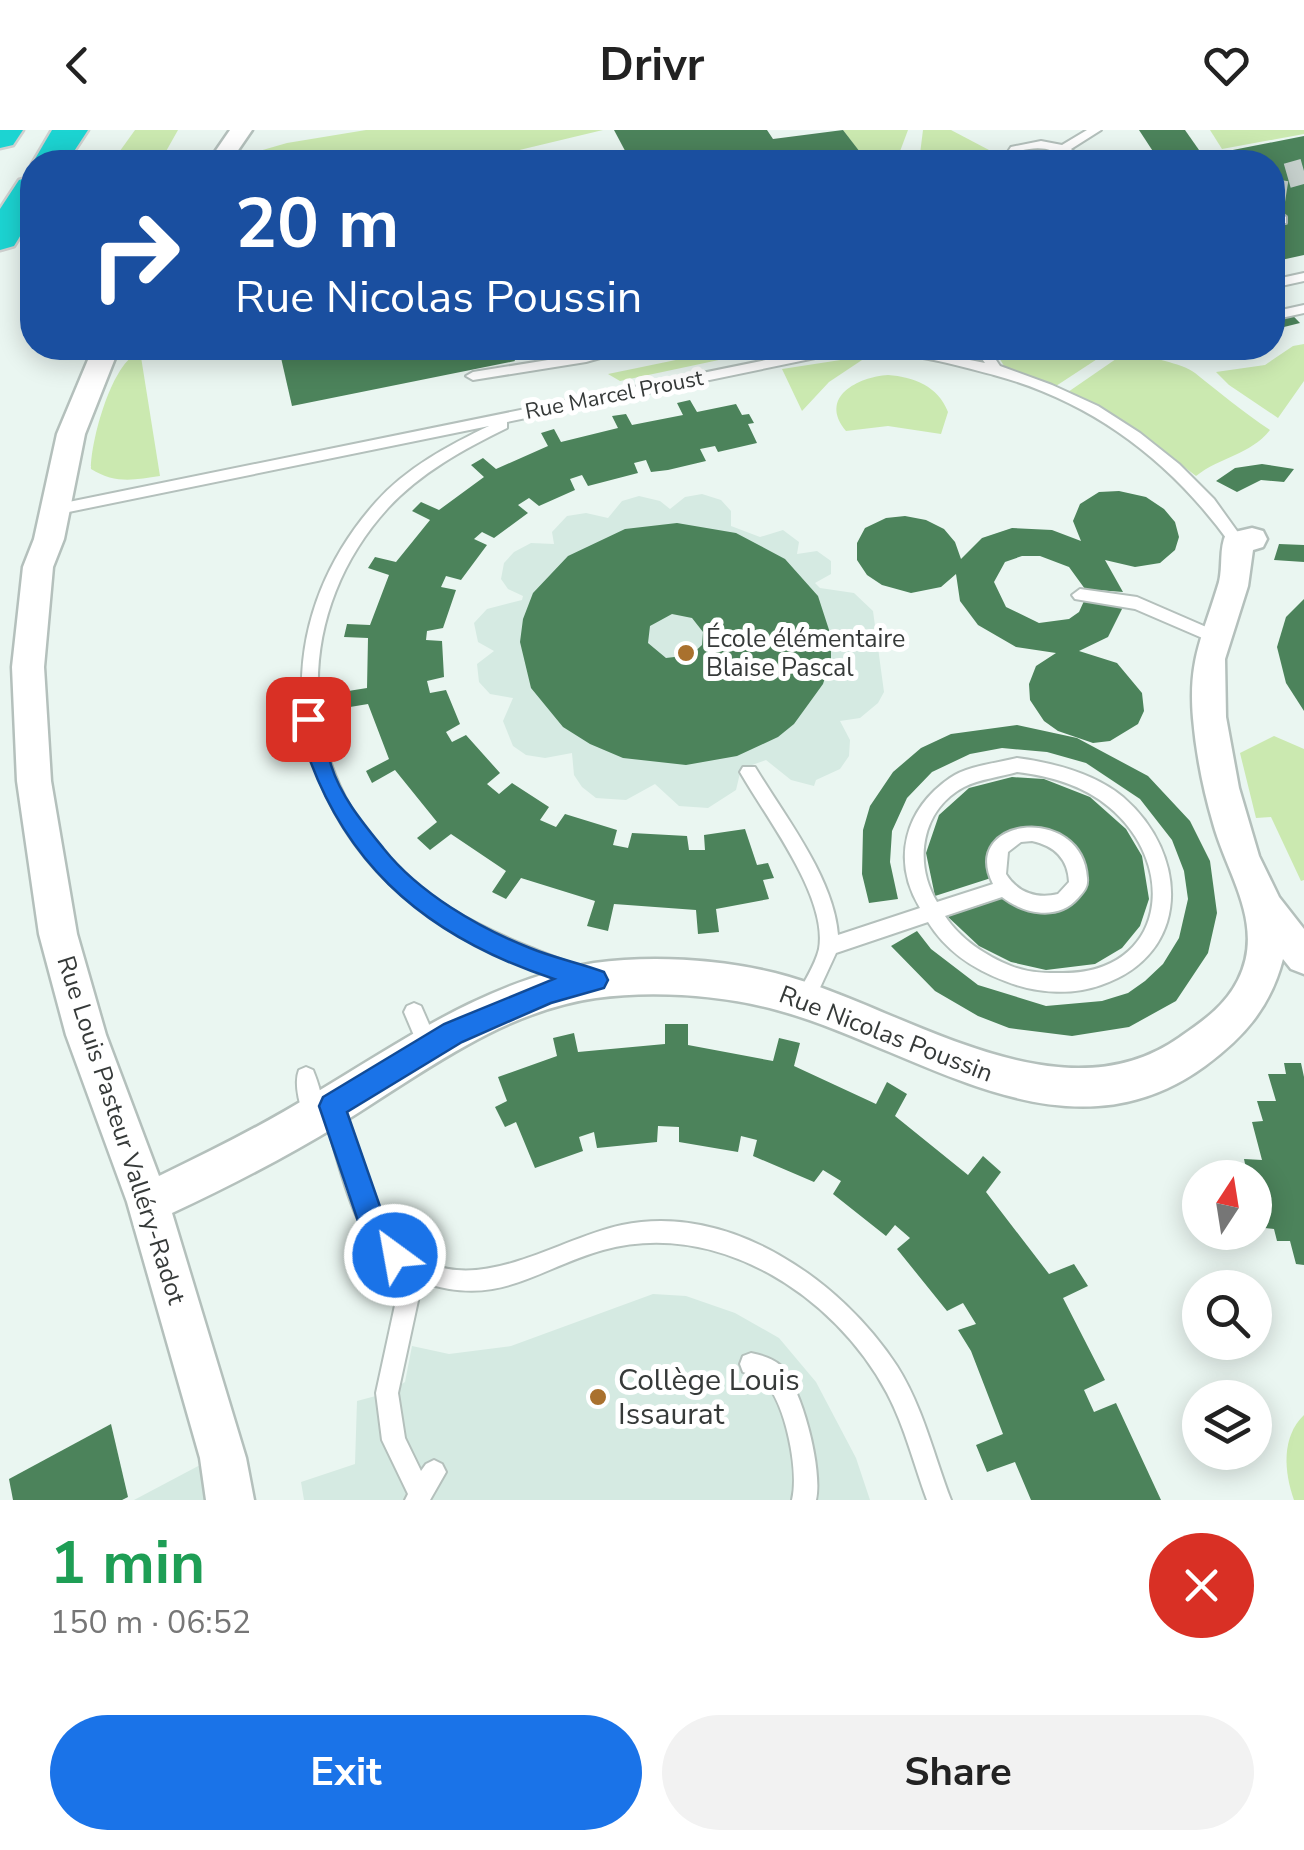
<!DOCTYPE html>
<html lang="en">
<head>
<meta charset="utf-8">
<style>
  :root { --surface:#fff; --page:#f2f2f2; --text:#222; --muted:#767676; --accent:#1a73e8 }
  body { margin:0; font-family:"Nunito Sans",sans-serif; background:var(--page); color:var(--text); height:100vh; display:flex; flex-direction:column; font-size:38px; white-space:nowrap }
  * { box-sizing:border-box; margin:0 }
  p { font-size:32px; color:var(--muted) }
  .icon { flex:none; width:55px; height:55px; fill:none; stroke:currentColor; stroke-width:2; stroke-linecap:round; stroke-linejoin:round }
  .map { position:relative; height:1370px; overflow:hidden }
  .panel { display:flex; flex-direction:column; background:var(--surface); flex:1 }
  .panel>* { flex:none }
  .top-card { position:absolute; left:20px; top:20px; width:1265px; height:210px; border-radius:40px; box-shadow:0 5px 25px #0003; background:#1a4fa0; color:#fff; overflow:hidden }
  .needle { width:65px; rotate:12deg }
  .fabs { position:absolute; left:1182px; top:1030px; display:grid; gap:20px }
  .fabs a { display:grid; place-items:center; width:90px; height:90px; border-radius:50%; background:var(--surface); box-shadow:0 5px 25px #0003; font-size:50px }
  .pin { position:absolute; display:grid; place-items:center; width:85px; height:85px; color:#fff; margin:-42px; border-radius:20px; box-shadow:0 5px 15px #0006 }
  .me { position:absolute; width:110px; margin:-55px; rotate:328deg; stroke-linejoin:round; filter:drop-shadow(0 0 8px #0008) }
  .turn { display:flex; align-items:center; gap:35px; height:210px; padding:0 50px; font-size:45px }
  .turn .icon { width:130px; height:130px; stroke-width:2.5 }
  .turn b { display:block; font-size:70px; line-height:85px }
  .round { display:grid; place-items:center; flex:none; width:105px; height:105px; border-radius:52px; background:var(--page) }
  .head { display:flex; align-items:center; justify-content:space-between; height:170px; padding:0 50px }
  h1 { font-size:60px; font-weight:700; line-height:75px; color:#1e9e55 }
  .cta { display:flex; gap:20px; margin-top:auto; padding:20px 50px }
  .cta a { flex:1; height:115px; border-radius:60px; background:var(--accent); color:#fff; font-size:40px; font-weight:700; line-height:115px; text-align:center }
  .cta a+a { background:var(--page); color:var(--text) }
  header { display:flex; justify-content:space-between; align-items:center; height:130px; padding:0 50px; background:var(--surface); font-size:45px; font-weight:700 }
  .map>svg:first-child { display:block }
  .built { fill:#d5eae2 }
  .green { fill:#cbe9b0 }
  .building { fill:#4c835b; fill-rule:evenodd }
  .lines { fill:none; stroke-linecap:round; stroke-linejoin:round }
  .street-tunnel { stroke:#c6d0cc; stroke-width:25; stroke-dasharray:25 12; stroke-linecap:butt }
  .lane-casing { stroke:#b4c0bc; stroke-width:4 }
  .street-casing { stroke:#b4c0bc; stroke-width:5 }
  .highway-casing { stroke:#cfd0cf; stroke-width:5 }
  .lane { fill:#fff; fill-rule:evenodd }
  .street { fill:#fff; fill-rule:evenodd }
  .highway { fill:#1cd4d2; fill-rule:evenodd }
  .route { fill:#1a73e8; stroke:#114b97; stroke-width:2.5 }
  .poi-dot { fill:#a9712e; stroke:#fff; stroke-width:4 }
  .labels { text-anchor:middle; dominant-baseline:central; stroke-width:10; stroke-linejoin:round; paint-order:stroke }
  .far-street-label { font-size:22px; fill:#363a39; stroke:#fff }
  .poi-label { font-size:25px; fill:#363a39; stroke:#fff; text-anchor:start }
  .street-label { font-size:25px; fill:#363a39; stroke:#fff }
  .near-poi-label { font-size:30px; fill:#363a39; stroke:#fff; text-anchor:start }
</style>
</head>
<body>
<header><svg class="icon" aria-label="back" viewBox="0 0 24 24"><path d="M15 5l-7 7 7 7"/></svg>Drivr<svg class="icon" aria-label="heart" viewBox="0 0 24 24"><path d="M12 20l-8-8c-3-5 5-10 8-4 3-6 11-1 8 4z"/></svg></header>
<div class="map">
<svg width="1304" height="1370" viewBox="0 0 1304 1370">
  <rect width="100%" height="100%" fill="#eaf6f1"/>
  <g class="built">
    <path d="M702,364l19,6 10,11v15l29,11 23,-7 16,12 -2,12 20,-3 14,10v13l-16,9 5,5 34,5 19,18 11,81 -6,11 -18,15 -20,3 10,19 -1,16 -9,13 -24,11 -2,6 -23,-6 -25,-20 -25,9 -5,21 -28,18 -29,-2 -24,-22 -29,16 -30,-2 -14,-11 -8,-12 -2,-22 -27,5 -19,-3 -13,-9 -10,-25 10,-23 -23,-4 -11,-12 -2,-18 17,-13 -16,-9 -4,-19 13,-14 35,-9 1,-4 -15,-7 -7,-10 3,-16 10,-11 17,-9 23,1 -2,-12 15,-16 19,-3 22,5 14,-17 17,-5 21,5 10,8 15,-12z"/>
    <path d="M653,1164l33,2 49,17 44,25 37,44 40,76 14,42h-566l-3,-18 54,-18 2,-63 30,-8 18,-11 7,-36 37,8 62,-8z"/>
    <path d="M202,1334l12,36h-80z"/>
  </g>
  <g class="green">
    <path d="M135,0h43l-18,32h-48z"/>
    <path d="M366,0h237l-134,32h-229l5,-7 42,-12z"/>
    <path d="M843,0h65l-12,32h-29z"/>
    <path d="M923,0h28l38,20 -3,12h-67z"/>
    <path d="M1210,0h94v4l-82,15z"/>
    <path d="M1304,214v37l-26,37 -49,-33 -13,-13 49,-7 28,-19z"/>
    <path d="M993,218h121l-58,38 -50,-17z"/>
    <path d="M729,219l4,8 -113,24 -12,-7z"/>
    <path d="M1129,220c18,8 54,13 66,23 25,20 48,39 75,57 -20,25 -50,27 -74,46l-61,-47 -67,-37z"/>
    <path d="M136,224l5,3 19,119c-26,4 -45,8 -69,-7 0,-29 20,-102 45,-115z"/>
    <path d="M860,227l2,3 -33,22 -27,29 -20,-42z"/>
    <path d="M888,245c26,2 50,11 60,37l-7,22 -53,-8 -42,5c-28,-34 12,-54 42,-56z"/>
    <path d="M1274,606l30,13v131l-3,1 -30,-64 -15,1 -16,-65z"/>
    <path d="M1304,1285v85h-10c-10,-28 -13,-63 10,-85z"/>
  </g>
  <g class="building">
    <path d="M614,0h153l6,9 70,-9 17,22 -61,10h-168z"/>
    <path d="M1139,0h46l14,20 -43,6z"/>
    <path d="M1304,6v119l-32,7v-100l-95,-1z"/>
    <path d="M1272,164l28,29 -28,7z"/>
    <path d="M289,218h220l6,13 -223,45 -13,-57z"/>
    <path d="M690,270l7,12 39,-8 6,11 7,-1 5,9 -6,1 9,19 -39,9 -3,-6 -15,3 6,12 -38,9 -17,2 -5,-12 -12,3 4,10 -50,13 -6,-11 -12,4 5,11 -36,16 -10,-8 -11,7 10,8 -34,25 -12,-6 -8,7 13,6 -26,35 -15,-4 -5,11 15,3 -13,38 -16,3 -1,9 16,1 2,36 -17,4 3,12 16,-3 14,34 -14,8 6,10 14,-7 34,38 -13,11 12,10 13,-11 37,24 -9,13 16,7 9,-13 52,16 -4,15 15,3 4,-15 55,3 2,14h16l-1,-15 41,-6 12,36 11,-2 6,15 -11,2 6,19 -53,10 3,23 -21,2 -2,-24 -82,-6 -6,27 -21,-5 8,-25 -74,-23 -15,21 -14,-7 14,-21 -55,-37 -21,16 -13,-12 20,-16 -42,-52 -23,13 -6,-12 23,-12 -21,-55 -24,4 -2,-16 25,-4 1,-50 -24,-1 3,-13 23,1 19,-50 -21,-7 7,-11 21,5 34,-42 -18,-9 9,-9 18,8 45,-33 -13,-12 12,-7 13,11 52,-23 -7,-13 13,-4 7,13 57,-14 -6,-12 14,-2 6,11 51,-10 -6,-12z"/>
    <path d="M1262,334l32,5 -10,13 -23,-2 -24,12 -21,-11 19,-13z"/>
    <path d="M1119,361l27,6 18,12 11,13 4,15 -4,13 -15,13 -25,4 -30,-7 18,32 -38,-3 -16,-22 -29,-11h-18l-17,6 -11,20 12,25 33,16 30,-4 10,-7 5,-11 40,4 -16,32 -29,14 38,12 25,30 2,18 -6,13 -28,17 -17,2 -35,-12 -14,-10 -14,-21 -1,-16 7,-18 20,-13 -40,-6 -38,-22 -18,-24 -4,-27 -15,13 -30,6 -29,-8 -15,-10 -10,-15v-17l8,-15 21,-10 19,-2 21,4 18,9 11,13 6,17 21,-21 30,-10 40,2 29,11 -8,-20 7,-17 19,-12z"/>
    <path d="M677,393l59,10 49,26 33,37 13,40v23l-8,25 -29,40 -16,13 -41,19 -51,9 -63,-7 -33,-14 -27,-17 -32,-39 -11,-46 3,-23 10,-26 35,-37 57,-27zM672,484l20,4 11,14 -1,13 -11,10 -25,3 -18,-15 2,-17z"/>
    <path d="M1279,414l25,1v17l-30,-2z"/>
    <path d="M1304,469v112l-18,-28 -9,-36 9,-30z"/>
    <path d="M1017,595l60,13 71,38 42,45 20,40 7,52 -9,40 -32,48 -47,26 -57,9 -63,-8 -31,-12 -43,-25 -44,-45 26,-15 14,18 47,36 68,21 56,-5 26,-8 17,-12 18,-17 16,-26 9,-39 -4,-28 -12,-31 -32,-41 -54,-36 -39,-11 -45,-4 -32,6 -38,18 -25,26 -15,33 -2,31 8,37 -29,4 -7,-29 1,-44 7,-24 23,-34 28,-24 30,-14z"/>
    <path d="M1012,647l32,2 46,18 36,32 16,27 7,43 -9,27 -18,22 -27,16 -49,6 -35,-8 -32,-16 -32,-30 59,-19 51,14 19,-11 10,-17 -3,-22 -6,-10 -30,-21 -24,-2 -20,7 -13,15 1,28 -56,18 -9,-43 13,-38 30,-27z"/>
    <path d="M665,894h23v21l85,16 6,-23 21,5 -6,23 82,38 11,-22 20,12 -12,22 73,59 15,-19 18,16 -15,20 63,82 25,-10 14,22 -25,12 42,82 -21,10 10,22 22,-9 45,97h-130l-16,-38 -28,10 -11,-27 27,-11 -32,-83 -13,-21 18,-6 -13,-21 -16,8 -50,-62 13,-11 -15,-13 -9,11 -53,-42 8,-13 -18,-11 -9,12 -61,-26 4,-16 -16,-4 -3,16 -59,-10v-15l-21,-1 -1,16 -60,6 -3,-16 -15,5 4,14 -48,17 -19,-46 -11,5 -10,-20 12,-6 -9,-24 59,-21 -4,-18 21,-5 4,19 87,-8z"/>
    <path d="M1284,933h17l3,14v188l-8,-1 -6,-23h-13l-3,-12 -19,-2v-49h-7l-4,-19 18,1 -10,-38 11,-1 -6,-20h19l-8,-27h18z"/>
    <path d="M111,1294l17,73 -6,3h-109l-4,-21z"/>
  </g>
  <g class="lines">
    <path class="street-tunnel" d="M1272,74l4,-25 28,-8"/>
    <defs>
      <g id="lane">
        <path d="M1087,0h14l-30,19 13,13c-25,0 -26,-21 -65,-11l-7,11h-11l10,-15 30,-6 21,4z"/>
        <path d="M1272,77l14,10v6h-8l-6,-6z"/>
        <path d="M1304,143v8l-32,7v-8z"/>
        <path d="M1304,175v8l-32,7v-8z"/>
        <path d="M607,218h20l-2,3 -39,11 -113,18 -7,-4 7,-4 112,-18z"/>
        <path d="M909,218l76,15 -11,-15h14l12,18 52,19 46,21 42,27 39,31 35,35 28,39 3,4 -3,4h-10c-60,-84 -138,-144 -238,-171 -31,-8 -64,-18 -97,-20 -26,-2 -51,1 -77,2l-313,65v6c-43,21 -87,45 -119,80 -92,101 -95,248 0,350 55,59 129,85 203,113l2,6 -2,6 -7,3c-75,-26 -156,-57 -210,-118 -98,-111 -95,-257 2,-366 30,-34 73,-57 113,-76l-435,89 -7,-5 7,-5 766,-156z"/>
        <path d="M1080,459l57,8 83,36 2,4 -8,6 -79,-34 -60,-10 -3,-4z"/>
        <path d="M1017,628c37,5 77,15 106,39 66,57 69,157 -22,188 -31,11 -66,8 -96,-4 -32,-12 -59,-30 -77,-59l-92,31 -24,52 -7,3 -7,-3 -3,-6c8,-16 20,-33 24,-50 9,-51 -51,-129 -76,-172l-3,-5 3,-5h12c29,48 79,111 83,168l82,-27c-29,-48 -15,-99 30,-130 17,-12 47,-15 67,-20zM1017,642c33,4 66,13 92,35 70,58 57,166 -46,166 -19,0 -34,0 -52,-7 -25,-10 -51,-27 -66,-50l57,-19c22,17 56,24 76,1 6,-7 10,-11 9,-20 -4,-74 -128,-62 -94,6l-56,18c-24,-39 -16,-92 27,-115 15,-8 37,-10 53,-15zM1032,711c23,5 36,18 37,41l-11,12c-21,5 -40,-1 -52,-20l2,-22 13,-10z"/>
        <path d="M414,873l7,3 17,39 -3,7 -7,2 -7,-2 -17,-40 3,-6z"/>
        <path d="M306,937l7,3c6,15 14,40 8,54l-7,3 -7,-3c-6,-14 -14,-39 -8,-54z"/>
        <path d="M332,966l7,3 3,7c14,40 25,111 57,139 69,61 152,-5 223,-20 107,-23 219,55 275,141 26,41 37,90 54,134h-24c-13,-35 -22,-73 -40,-107 -52,-98 -171,-175 -284,-143 -69,20 -104,58 -181,32l-24,111 7,45 16,33 5,-7 8,-4 8,4 4,8 -16,28h-25l3,-6 -26,-54 -6,-47 26,-120c-51,-30 -63,-114 -80,-167l3,-7z"/>
        <path d="M751,1223c10,2 21,5 29,12 22,22 43,105 36,135h-24c7,-29 -6,-95 -27,-118 -6,-6 -14,-7 -22,-10l-3,-8 3,-8z"/>
      </g>
      <g id="street">
        <path d="M230,0h22l-22,32h-22z"/>
        <path d="M93,218h26l-34,86 -21,105 -11,28 -9,100 7,114 26,153 29,101 53,141c52,-25 104,-51 153,-81 89,-53 177,-116 282,-132 57,-8 125,-4 181,10 124,31 282,151 405,64 23,-16 45,-31 58,-57 28,-55 -11,-105 -25,-157 -10,-34 -17,-70 -20,-105 -5,-59 10,-82 26,-136 4,-16 0,-34 7,-48l26,-6 11,3 4,8 -4,8 -10,3 -5,36 -23,73 1,58 13,71 20,68 20,41 25,32v45l-13,-5 -8,-10c-13,49 -39,78 -78,107 -141,103 -288,-18 -428,-56 -55,-15 -124,-20 -181,-12 -97,14 -176,77 -256,126 -54,33 -110,62 -168,89l74,245 8,42h-48l-6,-42 -73,-256 -61,-167 -27,-101 -22,-153 -5,-114 11,-100 11,-28 23,-105z"/>
      </g>
      <g id="highway">
        <path d="M0,0h23l-10,15 -13,3z"/>
        <path d="M52,0h36l-21,32 -35,2z"/>
        <path d="M32,47v40l-18,29 -14,4v-41l19,-29z"/>
      </g>
    </defs>
    <use href="#lane" class="lane-casing"/>
    <use href="#street" class="street-casing"/>
    <use href="#highway" class="highway-casing"/>
    <use href="#lane" class="lane"/>
    <use href="#street" class="street"/>
    <use href="#highway" class="highway"/>
  </g>
  <path class="route" d="M308,580c17,6 18,38 23,55 10,32 32,58 53,84 35,44 95,79 146,99 24,10 50,15 74,24l4,8 -4,8 -53,15 -89,39 -115,70 37,106 25,37 -4,10 -10,4 -23,-17 -10,-19 -43,-127 4,-9 121,-73 110,-45c-134,-44 -221,-122 -257,-260z"/>
  <g class="poi-dot">
    <circle cx="686" cy="523" r="10"/>
    <circle cx="598" cy="1267" r="10"/>
  </g>
  <g class="labels">
    <g class="far-street-label">
      <text transform="translate(614 265) rotate(-11)">Rue Marcel Proust</text>
    </g>
    <g class="poi-label">
      <text x="706" y="509">École élémentaire<tspan x="706" dy="29">Blaise Pascal</tspan></text>
    </g>
    <g class="street-label">
      <text transform="translate(886 904) rotate(21)">Rue Nicolas Poussin</text>
      <text transform="translate(121 1000) rotate(72)">Rue Louis Pasteur Valléry-Radot</text>
    </g>
    <g class="near-poi-label">
      <text x="618" y="1250">Collège Louis<tspan x="618" dy="34">Issaurat</tspan></text>
    </g>
  </g>
</svg>
<div class="fabs">
<a><svg class="needle" viewBox="-14 -14 28 28"><path d="M0-13l5 13h-10z" fill="#e53935"/><path d="M0 13l5-13h-10z" fill="#767676"/></svg></a>
<a><svg class="icon" aria-label="search" viewBox="0 0 24 24"><circle cx="10" cy="10" r="6"/><path d="M15 15l6 6"/></svg></a>
<a><svg class="icon" aria-label="layers" viewBox="0 0 24 24"><path d="M12 4l9 5-9 5-9-5zM3 14l9 5 9-5"/></svg></a>
</div>
<div class="pin" style="left:308px;top:589px;background:#d93025"><svg class="icon" aria-label="arrive" viewBox="0 0 24 24"><path d="M6 21V4h12l-3 4 3 4H6"/></svg></div>
<svg class="me" style="left:395px;top:1125px" viewBox="-20 -20 40 40"><circle r="17" fill="#1a73e8" stroke="#fff" stroke-width="3"/><path d="M0-11L8 9 0 5-8 9z" fill="#fff"/></svg>
<div class="top-card">
<div class="turn"><svg class="icon" aria-label="right" viewBox="0 0 24 24"><path d="M7 20v-9h11M14 6l5 5-5 5"/></svg><div><b>20 m</b>Rue Nicolas Poussin</div></div>
</div>
</div>
<section class="panel">
<div class="head"><div><h1>1 min</h1><p>150 m · 06:52</p></div><a class="round" style="background:#d93025;color:#fff"><svg class="icon" aria-label="close" viewBox="0 0 24 24"><path d="M6 6l12 12M18 6L6 18"/></svg></a></div>
<div class="cta"><a>Exit</a><a>Share</a></div>
</section>
</body>
</html>
